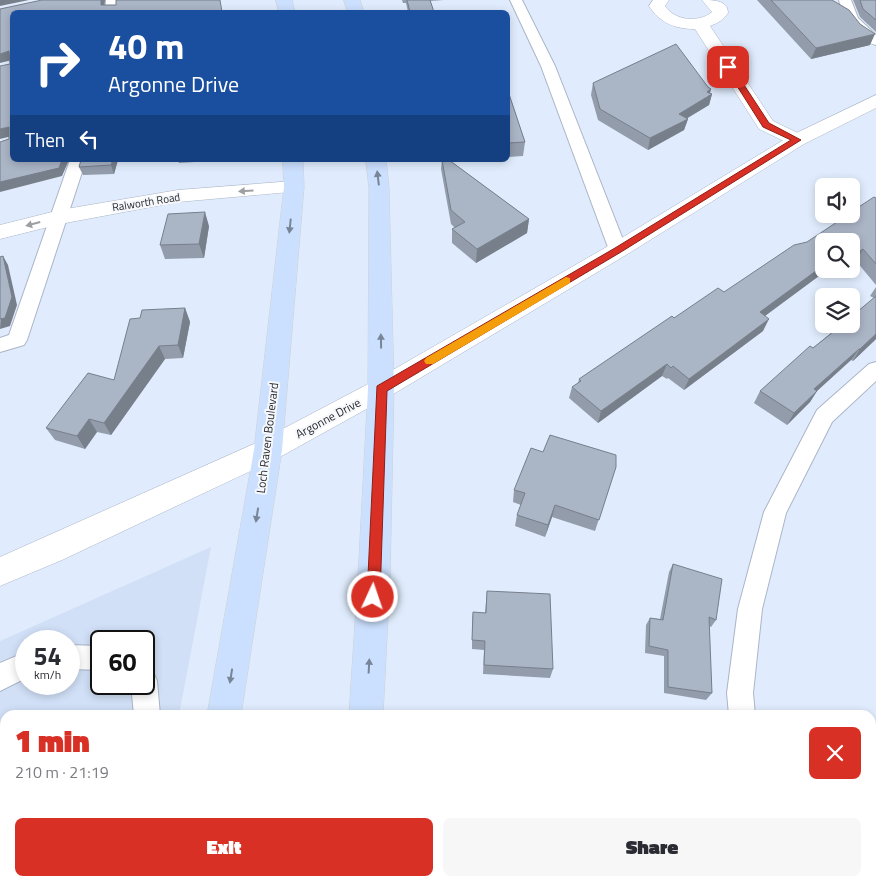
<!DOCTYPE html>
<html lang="en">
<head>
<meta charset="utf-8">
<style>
  :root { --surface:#fff; --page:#f7f7f7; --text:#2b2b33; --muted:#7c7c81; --accent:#d93025 }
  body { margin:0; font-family:"Titillium Web",sans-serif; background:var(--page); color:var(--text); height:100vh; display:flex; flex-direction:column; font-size:19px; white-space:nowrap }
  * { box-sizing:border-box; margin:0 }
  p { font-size:16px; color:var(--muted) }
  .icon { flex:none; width:28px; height:28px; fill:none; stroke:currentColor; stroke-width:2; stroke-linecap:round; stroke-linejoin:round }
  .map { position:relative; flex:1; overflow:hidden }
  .panel { position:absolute; left:0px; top:710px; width:876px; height:176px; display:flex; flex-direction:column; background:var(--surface); border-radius:15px 15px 0 0; box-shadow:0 2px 8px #0003 }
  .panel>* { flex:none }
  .hud { position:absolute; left:10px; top:10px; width:500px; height:152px; border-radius:8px; box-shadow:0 2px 8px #0003; background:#1a4fa0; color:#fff; overflow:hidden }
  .buttons { position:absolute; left:815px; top:178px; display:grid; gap:10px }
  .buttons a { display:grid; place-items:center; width:45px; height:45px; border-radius:8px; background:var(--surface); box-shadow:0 2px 8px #0003; font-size:25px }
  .speed { position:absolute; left:15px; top:630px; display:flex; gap:10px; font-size:25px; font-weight:700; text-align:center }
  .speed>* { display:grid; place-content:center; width:65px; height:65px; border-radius:50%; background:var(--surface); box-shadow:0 2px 8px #0003; line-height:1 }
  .speed small { font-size:12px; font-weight:400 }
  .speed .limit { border:2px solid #111; border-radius:8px; background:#fff; color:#111 }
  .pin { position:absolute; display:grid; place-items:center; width:42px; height:42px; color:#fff; margin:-21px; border-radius:10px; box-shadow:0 2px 8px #0006 }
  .me { position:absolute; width:55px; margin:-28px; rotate:3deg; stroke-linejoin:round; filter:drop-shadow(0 0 4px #0008) }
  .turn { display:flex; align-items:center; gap:18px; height:105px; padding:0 15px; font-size:22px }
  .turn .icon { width:65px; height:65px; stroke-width:2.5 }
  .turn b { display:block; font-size:35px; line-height:42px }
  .then { display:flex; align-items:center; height:48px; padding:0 15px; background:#0003; gap:10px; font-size:19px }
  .round { display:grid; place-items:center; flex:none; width:52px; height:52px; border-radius:8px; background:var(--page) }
  .head { display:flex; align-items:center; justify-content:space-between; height:85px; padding:0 15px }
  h1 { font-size:30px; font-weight:800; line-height:38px; color:var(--accent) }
  .cta { display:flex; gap:10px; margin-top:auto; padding:10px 15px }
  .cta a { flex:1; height:58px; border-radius:8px; background:var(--accent); color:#fff; font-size:20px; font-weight:800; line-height:58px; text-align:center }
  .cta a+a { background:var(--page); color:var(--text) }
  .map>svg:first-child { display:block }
  .built { fill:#d1e0f7; fill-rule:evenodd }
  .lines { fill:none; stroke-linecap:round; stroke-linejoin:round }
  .lane-casing { stroke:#aab5c6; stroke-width:2 }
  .street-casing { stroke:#aab5c6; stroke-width:1 }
  .secondary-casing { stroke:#aab5c6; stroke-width:1 }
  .primary-casing { stroke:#cfd0d1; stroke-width:1 }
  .lane { fill:#fff; fill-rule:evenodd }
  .street { fill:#fff; fill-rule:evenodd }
  .secondary { fill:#fff; fill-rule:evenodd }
  .primary { fill:#cbe0fe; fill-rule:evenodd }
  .wall { fill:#929caa }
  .shaded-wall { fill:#777f8b }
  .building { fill:#aab5c6; stroke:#777f8b }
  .oneway { fill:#788597 }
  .oneway2 { fill:#9d9fa2 }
  .route { fill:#d93025; stroke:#8d1f18 }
  .slow { fill:#f59e0b }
  .labels { text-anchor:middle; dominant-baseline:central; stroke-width:4; stroke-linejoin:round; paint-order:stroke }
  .far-street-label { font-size:11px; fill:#262a30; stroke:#f6f8fb }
  .street-label { font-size:12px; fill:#262a30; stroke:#f6f8fb }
</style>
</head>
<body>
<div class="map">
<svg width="876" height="886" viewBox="0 0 876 886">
  <rect width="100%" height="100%" fill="#e0ecfd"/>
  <path class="built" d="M211,547l-32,168h-174v166h143l-1,5h-147v-245zM26,641h43v43h-43zM101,641h43v43h-43z"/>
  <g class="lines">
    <defs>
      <g id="lane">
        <path d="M106,0h12l-1,12h-12z"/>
        <path d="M510,0h12l33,66 72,184 -3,4 -6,2 -6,-2 -3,-4 -68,-184z"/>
        <path d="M839,0h12l7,18 18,17v10c-20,-5 -33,-26 -37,-45z"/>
        <path d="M70,160h16l-59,180 -3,5 -24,7v-14l9,-3z"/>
        <path d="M876,362v19l-44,41 -46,91 -24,96 -9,84 2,22h-26l-2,-22 11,-84 26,-97 53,-102 52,-46z"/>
        <path d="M69,645l32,1v24l-32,-1z"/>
        <path d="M26,652v26l-26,13v-28z"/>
        <path d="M144,668l9,4 4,9 3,34h-26l-3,-31h13z"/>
        <path d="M99,881h30l-1,5h-30z"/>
        <path d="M746,881h30l1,5h-30z"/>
      </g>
      <g id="street">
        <path d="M653,0h16l-4,6c10,15 34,17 47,6l-10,-12c11,0 26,0 26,13 -5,7 -10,10 -18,13l63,95 31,15 3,4 -3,4 -7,2 -7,-2 -31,-15 -64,-100c-20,0 -35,-6 -46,-23z"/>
        <path d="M294,181l7,2 3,4 -3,4 -123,11 -118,22 -60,15v-14l60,-15 118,-20z"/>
      </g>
      <path id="secondary" d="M876,95v13l-72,36 -178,111 -236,141 -112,62 -216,102 -62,26v-29l258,-115 114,-60 238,-137 180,-109z"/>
      <g id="primary">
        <path d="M276,0h16l3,12h-16z"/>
        <path d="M344,0h16l4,12h-16z"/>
        <path d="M283,160h20l1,27 -22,263 -41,265h-34l47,-265 30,-263z"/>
        <path d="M366,160h20l3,28 5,201 -4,188 -7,138h-34l9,-138 10,-188 1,-201z"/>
        <path d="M177,881h39v5h-40z"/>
        <rect x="337" y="881" width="40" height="5"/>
      </g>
    </defs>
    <use href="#lane" class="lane-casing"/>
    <use href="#street" class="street-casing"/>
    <use href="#secondary" class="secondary-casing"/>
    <use href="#primary" class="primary-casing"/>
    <use href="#lane" class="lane"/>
    <use href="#street" class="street"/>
    <use href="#secondary" class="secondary"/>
    <use href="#primary" class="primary"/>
  </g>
  <g class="wall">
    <path d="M402,0h42l-14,1 4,11h-26l-2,-9h-3z"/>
    <path d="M757,0h75l38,45 -59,14z"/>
    <path d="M853,0h23v32l-16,-15z"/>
    <path d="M593,83l115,4 3,2 -1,4 2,1 -3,11 -22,13 1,1 -4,11 -36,20 -50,-30 -7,-25z"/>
    <path d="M508,91l17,51 -2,14 -15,1z"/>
    <path d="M81,160h37l-4,14 -31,1 -4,-8z"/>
    <path d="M178,160h33v1l-32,2z"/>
    <path d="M442,160h7l80,59 -2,14 -51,30 -24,-20v-14l3,-1 -4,-4 -10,-55z"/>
    <path d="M876,198v87l-20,-24 -5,4v-24h-27v28h22l-9,7 -10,-6 -62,46 -2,15 -79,59 -16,-12 -1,1 -5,-3 -64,47 -29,-25 3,-11 6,-4 1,-4 95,-61 50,-26 83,-50z"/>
    <path d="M209,226l-5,32 -39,1 -5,-14z"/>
    <path d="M876,287v52l-23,22 -2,-1 -34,31 -7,11 -23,23 -33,-22 6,-12 114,-93 -4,-2z"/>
    <path d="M185,308l5,14 -7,36 -18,1 -54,76 -14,-3 -12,17 -30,-9 -9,-12 68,-48z"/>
    <path d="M543,452l73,15 -21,64 -43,-14 -7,20 -30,-11 2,-11 4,-10 -8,-3 1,-12z"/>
    <path d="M673,564l43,56 -5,7 -2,-1 3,67 -6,7 -42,-7v-37l-19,-3 1,-28 4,-7 10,1 9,-47z"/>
    <path d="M487,591l66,78 -3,9 -67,-4 1,-24 -12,-1v-27l1,-10 12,1z"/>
    <path d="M482,881h155l1,5h-156z"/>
  </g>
  <g class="shaded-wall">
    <path d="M0,0h29l-29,6z"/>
    <path d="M101,0h4l-1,12 -3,-7z"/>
    <path d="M875,34l-5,11 -59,14 5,-11z"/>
    <path d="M9,51l3,9 -12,3v-9z"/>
    <path d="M711,89l-2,7 3,-2 -3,11 -33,20 3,-11z"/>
    <path d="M688,119l-4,11 -36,20 2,-12z"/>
    <path d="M9,127l3,9 -12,3v-10z"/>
    <path d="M62,160h7l-7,16 -62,16v-10z"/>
    <path d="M113,160h5l-4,14 -3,-9z"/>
    <path d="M205,212l4,14 -5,32 -5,-14z"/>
    <path d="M529,219l-2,14 -51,30 1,-14z"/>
    <path d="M863,249l-7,12 -5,4v-7z"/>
    <path d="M3,256l5,9 9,40 -7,21 -10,3z"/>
    <path d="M824,265v4h4l-1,1 -73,54 6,-12z"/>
    <path d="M841,269h5l-9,7z"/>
    <path d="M185,308l5,14 -7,36 -5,-13z"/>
    <path d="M769,319l-6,12 -79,59 5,-11z"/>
    <path d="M876,334v5l-23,22 7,-12z"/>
    <path d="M159,346l6,13 -54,76 -7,-12z"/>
    <path d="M859,349l-8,11 -44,40 7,-11z"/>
    <path d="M667,364l-5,12 -64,47 3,-12z"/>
    <path d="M817,391l-7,11 -23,23 7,-12z"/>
    <path d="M89,419l8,13 -12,17 -8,-13z"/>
    <path d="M555,505l-3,12 -7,20 3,-12z"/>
  </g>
  <g class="building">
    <path d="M42,0h59v5h15v-5h104l2,12h-210v148h50l-3,8 -59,14v-40l9,-3v-12l-9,2v-63l10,-2 -1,-13 -9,3v-45z"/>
    <path d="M407,0h23l4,12h-24z"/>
    <path d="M771,0h61l17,10 11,14 15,10 -59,14z"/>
    <path d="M860,0h16v20l-13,-11z"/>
    <path d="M676,44l32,43 3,2 -4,3 5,2 -33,20 9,5 -38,19 -50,-29 -7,-26z"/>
    <path d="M508,91l17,51 -17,1z"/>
    <path d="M81,160h32l-2,5 -32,2z"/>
    <path d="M442,160h7l80,59 -52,30 -25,-20 13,-7 -14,-12z"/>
    <path d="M874,197l2,1v66l-13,-15 -12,9v-17h-27v24l-64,47 9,7 -80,60 -16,-13 -2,2 -4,-4 -66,47 -29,-24 9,-6 -2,-2 93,-63 2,2 44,-30 6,4 70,-47 13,-3 42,-28h2v-2z"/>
    <path d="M205,212l-6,32 -39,1 8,-31z"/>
    <path d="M3,256l9,41 -7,21 -5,1v-62z"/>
    <path d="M876,296v38l-16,15h-1l-45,40 3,2 -23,22 -34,-22 50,-45 3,2 30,-24h8v-7z"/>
    <path d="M185,308l-7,37 -19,1 -55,77 -15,-4 -12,17 -31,-8 42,-55 26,7 16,-61 10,-1 2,-8z"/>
    <path d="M550,435l66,20v12l-17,53 -44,-15 -7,20 -31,-10 8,-22 -11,-3 17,-42 12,4z"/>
    <path d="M673,564l49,15 -6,41 -7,-3 3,76 -44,-6v-37l-19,-4 1,-28 13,2z"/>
    <path d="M487,591l63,3 3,75 -69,-4 1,-24 -13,-1 1,-28 13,1z"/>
    <path d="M484,881h153l1,5h-154z"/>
  </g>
  <defs><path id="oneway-solid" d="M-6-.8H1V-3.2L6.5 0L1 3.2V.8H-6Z" transform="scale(1.25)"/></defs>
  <g class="oneway">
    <use href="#oneway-solid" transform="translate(378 178) rotate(-97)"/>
    <use href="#oneway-solid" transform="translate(290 226) rotate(96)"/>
    <use href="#oneway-solid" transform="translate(381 341) rotate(-91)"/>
    <use href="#oneway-solid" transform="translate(257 515) rotate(99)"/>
    <use href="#oneway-solid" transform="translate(369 666) rotate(-87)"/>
    <use href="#oneway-solid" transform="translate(231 676) rotate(99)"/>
  </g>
  <g class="oneway2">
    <use href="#oneway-solid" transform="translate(246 191) rotate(176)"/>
    <use href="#oneway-solid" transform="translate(33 224) rotate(165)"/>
  </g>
  <path class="route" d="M726,65h5l38,58 32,17 -180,112 -234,139 -7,206 -2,4 -5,2 -4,-2 -2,-4 10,-211 238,-138 176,-108 -28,-13 -38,-60z"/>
  <path class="slow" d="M566,277l4,1v5l-137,81h-7l-2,-3 2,-3z"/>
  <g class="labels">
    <g class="far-street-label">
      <text transform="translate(146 202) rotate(-9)">Ralworth Road</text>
    </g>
    <g class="street-label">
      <text transform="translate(328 418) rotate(-28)">Argonne Drive</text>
      <text transform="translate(267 438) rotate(-83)">Loch Raven Boulevard</text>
    </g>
  </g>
</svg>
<div class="buttons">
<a><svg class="icon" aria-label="sound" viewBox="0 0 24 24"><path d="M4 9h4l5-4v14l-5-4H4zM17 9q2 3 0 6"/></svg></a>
<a><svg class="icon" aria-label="search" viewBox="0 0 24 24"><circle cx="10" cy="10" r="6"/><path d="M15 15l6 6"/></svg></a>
<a><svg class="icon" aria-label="layers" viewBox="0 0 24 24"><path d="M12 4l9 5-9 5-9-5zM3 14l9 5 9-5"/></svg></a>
</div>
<div class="speed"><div>54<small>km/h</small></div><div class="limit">60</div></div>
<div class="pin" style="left:728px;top:67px;background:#d93025"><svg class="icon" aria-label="arrive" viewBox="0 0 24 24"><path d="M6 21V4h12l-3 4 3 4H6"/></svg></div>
<svg class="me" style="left:373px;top:597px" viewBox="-20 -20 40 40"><circle r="17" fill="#d93025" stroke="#fff" stroke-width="3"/><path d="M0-11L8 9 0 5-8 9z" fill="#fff"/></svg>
<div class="hud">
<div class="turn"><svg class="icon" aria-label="right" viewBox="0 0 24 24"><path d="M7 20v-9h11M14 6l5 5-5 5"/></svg><div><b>40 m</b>Argonne Drive</div></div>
<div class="then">Then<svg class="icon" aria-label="left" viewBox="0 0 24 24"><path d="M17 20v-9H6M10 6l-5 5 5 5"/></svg></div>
</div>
<section class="panel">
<div class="head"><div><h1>1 min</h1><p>210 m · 21:19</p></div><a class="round" style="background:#d93025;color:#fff"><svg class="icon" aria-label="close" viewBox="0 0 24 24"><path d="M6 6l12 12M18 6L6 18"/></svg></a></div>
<div class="cta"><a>Exit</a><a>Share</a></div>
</section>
</div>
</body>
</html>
